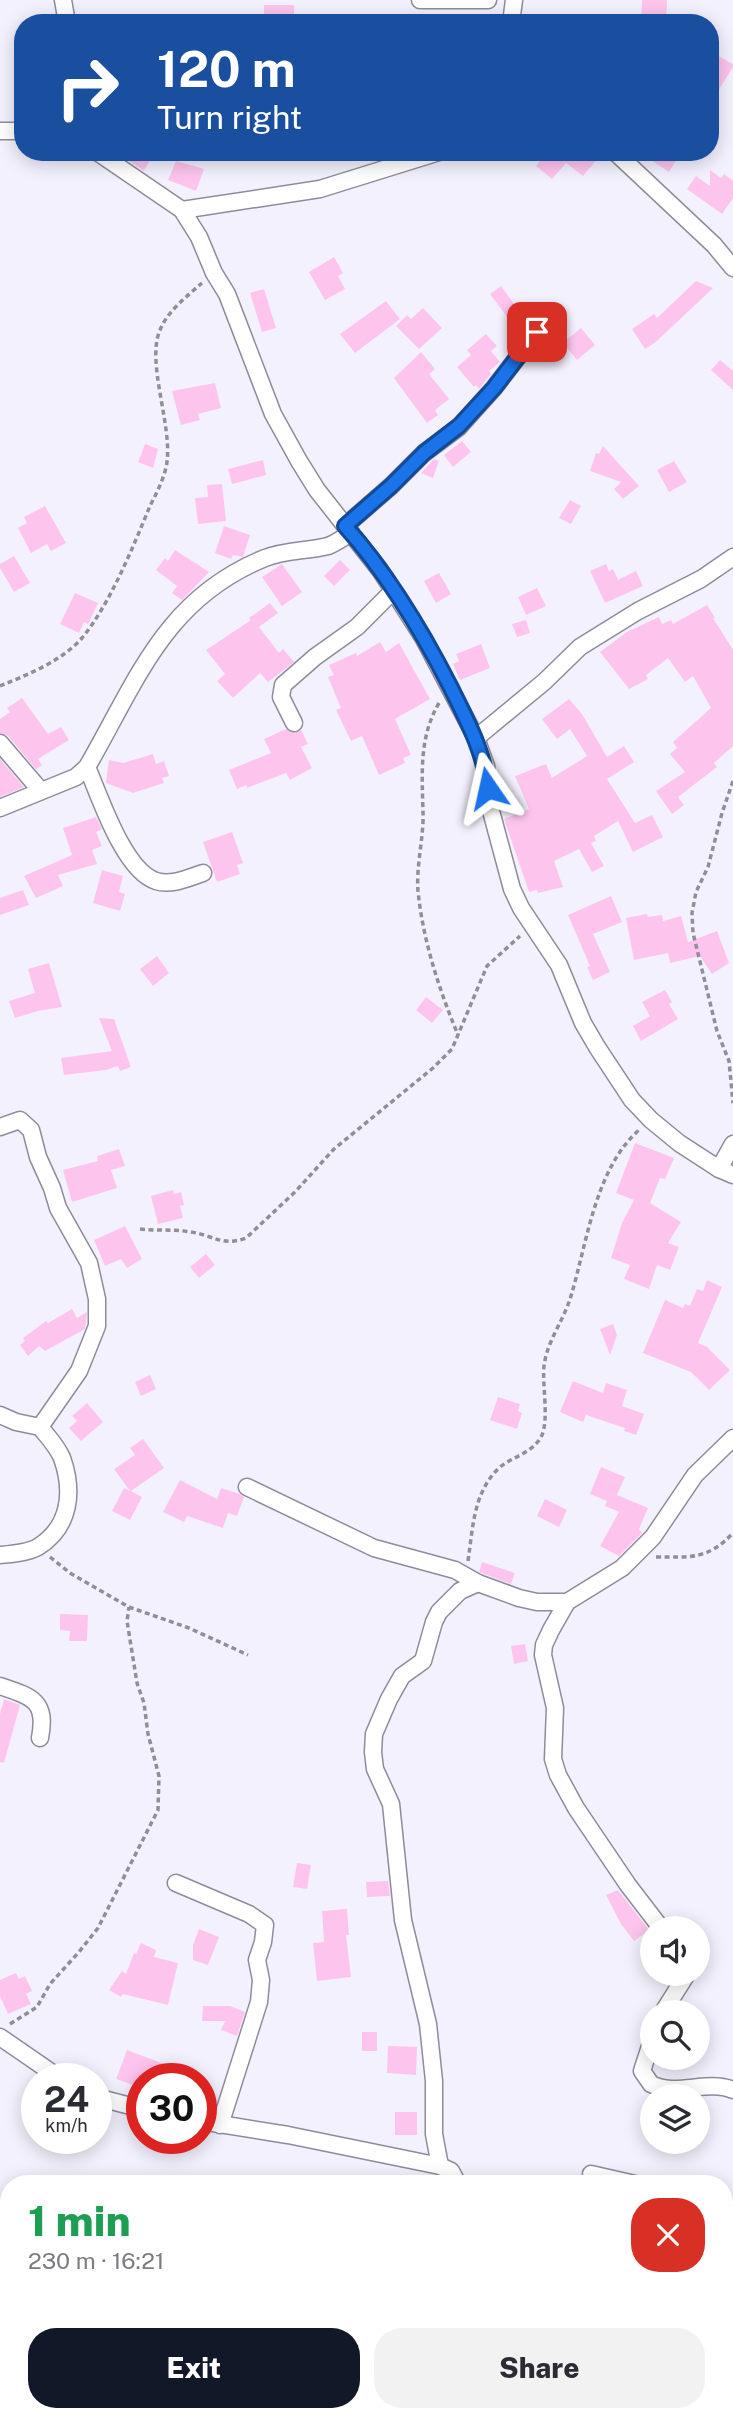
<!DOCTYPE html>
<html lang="en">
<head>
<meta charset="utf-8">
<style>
  :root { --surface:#fff; --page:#f2f2f3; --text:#2b2b33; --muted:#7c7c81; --accent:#111827 }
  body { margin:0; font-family:"Public Sans",sans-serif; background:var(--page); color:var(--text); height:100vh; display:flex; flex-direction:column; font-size:26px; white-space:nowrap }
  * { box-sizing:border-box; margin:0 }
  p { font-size:23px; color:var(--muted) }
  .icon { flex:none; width:38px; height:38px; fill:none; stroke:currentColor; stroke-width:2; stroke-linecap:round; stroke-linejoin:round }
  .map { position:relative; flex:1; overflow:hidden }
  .details { position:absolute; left:0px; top:2175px; width:733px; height:247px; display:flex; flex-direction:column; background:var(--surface); border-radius:28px 28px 0 0; box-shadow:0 4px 18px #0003 }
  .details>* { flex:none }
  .top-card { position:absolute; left:14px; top:14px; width:705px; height:147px; border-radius:28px; box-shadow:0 4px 18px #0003; background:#1a4fa0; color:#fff; overflow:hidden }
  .fabs { position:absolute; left:640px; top:1916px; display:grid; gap:14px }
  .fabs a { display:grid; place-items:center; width:70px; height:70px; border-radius:50%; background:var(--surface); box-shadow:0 4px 18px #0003; font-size:35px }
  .speed { position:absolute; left:21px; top:2063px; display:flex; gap:14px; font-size:35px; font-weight:700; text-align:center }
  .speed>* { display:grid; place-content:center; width:91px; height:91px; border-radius:50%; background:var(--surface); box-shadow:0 4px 18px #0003; line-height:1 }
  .speed small { font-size:18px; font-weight:400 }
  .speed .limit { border:10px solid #d22; background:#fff; color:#111 }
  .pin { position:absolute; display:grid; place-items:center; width:60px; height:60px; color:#fff; margin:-30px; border-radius:14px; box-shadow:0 4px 10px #0006 }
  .me { position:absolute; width:77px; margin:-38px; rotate:349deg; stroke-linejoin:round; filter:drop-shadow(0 0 5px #0008) }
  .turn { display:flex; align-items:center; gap:24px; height:147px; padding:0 28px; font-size:32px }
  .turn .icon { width:91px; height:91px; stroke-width:2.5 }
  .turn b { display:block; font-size:49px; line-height:60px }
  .round { display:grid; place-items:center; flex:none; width:74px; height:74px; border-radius:28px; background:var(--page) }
  .overview { display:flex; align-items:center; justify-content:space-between; height:119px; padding:0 28px }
  h1 { font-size:42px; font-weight:800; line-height:52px; color:#1e9e55 }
  .action { display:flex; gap:14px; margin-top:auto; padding:14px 28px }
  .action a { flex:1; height:80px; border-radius:28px; background:var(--accent); color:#fff; font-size:28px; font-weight:800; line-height:80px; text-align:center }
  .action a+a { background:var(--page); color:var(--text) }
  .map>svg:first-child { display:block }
  .building { fill:#fdc5ed }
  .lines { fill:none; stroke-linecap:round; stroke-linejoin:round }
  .street-casing { stroke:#8f8b9a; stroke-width:19 }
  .path { stroke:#908e97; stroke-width:3.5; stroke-dasharray:5 3.5; stroke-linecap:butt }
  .street { stroke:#fff; stroke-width:16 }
  .route-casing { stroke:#114b97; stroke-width:18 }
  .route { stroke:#1a73e8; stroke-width:12 }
</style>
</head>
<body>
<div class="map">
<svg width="733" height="2421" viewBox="0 0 733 2421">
  <rect width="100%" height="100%" fill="#f4f1fe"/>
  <g class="building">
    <path d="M642,0h25l-1,23h-25z"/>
    <rect x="264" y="5" width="30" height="18"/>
    <path d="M715,54l18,10v3l-23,37v-43z"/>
    <path d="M116,152h38l-10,19z"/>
    <path d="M547,152h56l-20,24 -17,-13 -14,16 -16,-13z"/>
    <path d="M639,152h42l-12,20z"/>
    <path d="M176,161l28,8 -8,22 -28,-11z"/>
    <path d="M710,170l11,8 3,-4 9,7v17l-11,16 -35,-25 9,-13 14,10z"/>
    <path d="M334,257l9,16 -5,3 7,13 -20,11 -16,-28z"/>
    <path d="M696,281l17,7 -56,53 -12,8 -13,-20 22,-15 3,4z"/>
    <path d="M501,286l17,23 -11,8 -17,-23z"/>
    <path d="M264,289l12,39 -14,4 -12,-39z"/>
    <path d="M386,301l14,18 -45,34 -15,-19z"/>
    <path d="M423,308l19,20 -23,21 -23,-23 11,-11 4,4z"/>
    <path d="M581,328l14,17 -18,15 -14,-17z"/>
    <path d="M486,334l11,12 -6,5 9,11 -11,9 2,3 -12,15 -3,-4 -2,2 -17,-20 14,-12 -4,-5z"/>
    <path d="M421,352l14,17 -6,5 20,25 -14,11 3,5 -11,8 -33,-45z"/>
    <path d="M720,360l13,11v19l-22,-20z"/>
    <path d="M215,383l6,25 -23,6 2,6 -19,5 -9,-34z"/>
    <path d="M462,441l9,11 -18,15 -9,-12z"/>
    <path d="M145,444l13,5 -5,19 -15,-6z"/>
    <path d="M603,446l36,40 -16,13 -9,-10 7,-7 -31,-11 6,-18 3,1z"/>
    <path d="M434,459l5,2 -6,17 -12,-5z"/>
    <path d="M263,460l3,15 -34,9 -4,-15z"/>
    <path d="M674,461l13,21 -18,10 -12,-22z"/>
    <path d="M222,484l4,37 -28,3 -3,-26 13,-1 -1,-12z"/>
    <path d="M570,500l11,6 -10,18 -12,-6z"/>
    <path d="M45,506l21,37 -15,8 -4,-7 -16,9 -13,-25 9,-5 -3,-6z"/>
    <path d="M224,526l26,9 -7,22 -10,-2 -2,4 -16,-6z"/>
    <path d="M175,550l34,22 -27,28 -10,-7 5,-7 -21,-16 9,-12 3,3z"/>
    <path d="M14,556l16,27 -16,9 -14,-24v-4z"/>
    <path d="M340,560l10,10 -16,16 -10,-10z"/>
    <path d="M282,564l20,28 -20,14 -20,-29z"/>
    <path d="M606,564l3,7 4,-2 5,11 18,-9 7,15 -38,17 -15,-32z"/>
    <path d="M439,573l12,21 -15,9 -12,-22z"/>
    <path d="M537,588l9,18 -20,9 -8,-18z"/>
    <path d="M75,593l23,10 -10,21 -4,-2 -5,11 -19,-9z"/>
    <path d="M270,603l8,10 -19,14 20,26 4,-4 11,13 -26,20 -8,-9 -27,25 -16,-17 8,-7 -19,-24 45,-30 -2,-2z"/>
    <path d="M707,605l8,13h-2l20,32v96l-19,17 3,4 -39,30 6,8 -12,9 -16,-23 29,-19 -15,-18 7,-6 -4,-6 38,-34 -18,-32 -8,6 -17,-24 -22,17 2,4 -19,10 -29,-37 27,-20 32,-15 3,7 9,-4 2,4z"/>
    <path d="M526,620l4,13 -13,4 -5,-13z"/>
    <path d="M380,642l6,10 13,-9 31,56 -35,20 16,36 -8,3 2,5 -26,12 -17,-39 -11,5 -15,-31 5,-2 -13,-31 6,-2 -5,-10 27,-12 1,3z"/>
    <path d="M481,644l9,24 -30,12 -7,-16 6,-3 -3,-7z"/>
    <path d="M22,698l26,36 13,-7 8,13 -31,19 4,6 -6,4 -28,-33 -8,-3v-14l10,-7 -3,-4z"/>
    <path d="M569,699l13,15 25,43 17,-11 10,16 -27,17 28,44 17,-8 11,22 -30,15 -15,-31 -24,15 2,5 -5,2 13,23 -12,6 -13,-23 -25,12 9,26 -25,6 -1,-3 -8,2 -25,-73 25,-10 -14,-33 31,-12 6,14 35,-22 -17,-27 -13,10 -15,-20z"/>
    <path d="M286,729l7,4 8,-3 7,14 -7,3 11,21 -22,12 -4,-7 -39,15 -1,-3 -9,4 -8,-19 42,-17 -7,-14z"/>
    <path d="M153,754l3,10 8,-3 5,15 -7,2 2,5 -31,10 -27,-10 3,-23 14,3z"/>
    <path d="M0,759l24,28 -24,10z"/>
    <path d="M96,817l6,12 -6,3 6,14 -10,4 5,14 -39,11 5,11 -27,12 -12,-22 48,-21 -9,-27z"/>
    <path d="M232,832l11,31 -6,2 3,9 -23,8 -14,-40z"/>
    <path d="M102,870l21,6 -4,16 6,2 -5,17 -27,-8z"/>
    <path d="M23,890l6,15 -29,10v-17z"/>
    <path d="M611,896l11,26 -29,12 17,38 -17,8 -6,-13 3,-1 -22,-51z"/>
    <path d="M647,914l1,3 14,-2 1,6 18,-5 7,26 29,-11 12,32 -17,11 -12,-18 -30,7 -2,-10 -34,7 -8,-42z"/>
    <path d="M157,956l12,17 -16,13 -13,-17z"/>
    <path d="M49,963l13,44 -24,4 -23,7 -6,-17 26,-8 -7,-24z"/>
    <path d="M665,990l7,12 -3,2 9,15 -37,22 -8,-15 17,-10 -8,-14z"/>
    <path d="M426,997l17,13 -11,13 -16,-13z"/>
    <path d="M99,1018l15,1 17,48 -11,4 -2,-5 -12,4 -42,5 -3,-17 51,-7z"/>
    <path d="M635,1143l39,15 -9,21 -5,-1 -10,25 31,19 -13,21 11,4 -9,23 -13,-5 -8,24 -25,-10 6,-14 -19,-7 11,-35 12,-23 -18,-7z"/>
    <path d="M119,1149l6,17 -14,4 6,18 -45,14 -9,-32 35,-9 -1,-5z"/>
    <path d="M173,1190l1,4 7,-2 3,13 -4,1 3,12 -25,6 -7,-28z"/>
    <path d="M125,1226l17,33 -15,9 -6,-9 -16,7 -11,-26z"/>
    <path d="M206,1254l9,11 -16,13 -9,-11z"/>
    <path d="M707,1280l15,7 -24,56 9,4 23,23 -21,20 -18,-18 -48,-19 22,-53 18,8 2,-4 5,2 7,-17 6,2z"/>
    <path d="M72,1309l5,9 10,-6 -2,17 -40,22 -6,-5 -11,10 -8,-11 5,-4 -2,-3 23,-17 2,2z"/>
    <path d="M613,1324l4,11 -7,20 -10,-26z"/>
    <path d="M150,1375l6,14 -15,7 -6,-14z"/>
    <path d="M573,1381l30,12 3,-10 21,7 -5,16 22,8 -8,21 -12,-4 1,-3 -39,-13 -3,7 -23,-10z"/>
    <path d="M498,1397l22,7 -2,7 4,2 -5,16 -27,-9z"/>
    <path d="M87,1403l16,19 -22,19 -12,-13 8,-7 -5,-5z"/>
    <path d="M143,1439l21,29 -33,23 11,6 -12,23 -18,-9 12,-23 6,3 -16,-22 21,-14 -5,-7z"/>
    <path d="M601,1467l24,10 -8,18 31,13 -9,21 3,4 -23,23 -19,-10 19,-34 -14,-6 2,-5 -17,-7z"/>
    <path d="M180,1480l37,19 4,-11 19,6 4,3 -7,19 -9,-3 -5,15 -36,-12 -3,6 -21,-10z"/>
    <path d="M545,1499l22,11 -8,17 -22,-11z"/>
    <path d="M482,1562l33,11 -4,11 -32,-12z"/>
    <path d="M60,1614l28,1 -1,26h-18l1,-10 -10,-1z"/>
    <path d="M525,1644l3,17 -14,3 -3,-18z"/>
    <path d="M4,1699l16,6 -16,58 -4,-1v-48z"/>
    <path d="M297,1863l14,2 -4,24 -14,-2z"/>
    <path d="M388,1881l2,15 -23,1 -1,-15z"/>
    <path d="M618,1890l31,40 -15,11 -13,-17 -15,-29z"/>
    <path d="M347,1909l2,26h-3l5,42 -34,4 -4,-38 11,-1 -2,-31z"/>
    <path d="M199,1929l20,8 -11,28 -15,-5v-15z"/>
    <path d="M141,1943l15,7 -2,7 24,6 -10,42 -45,-11 -2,3 -12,-7 13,-19 4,3 8,-21 2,1z"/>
    <path d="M16,1973l3,6 6,-3 7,15 -6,3 5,10 -23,10 -8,-18v-16z"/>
    <path d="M203,2006h27l15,6 -8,24 -16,-6 4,-9h-23z"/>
    <rect x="362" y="2032" width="15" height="19"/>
    <path d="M388,2046l29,1 -1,28 -29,-2z"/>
    <path d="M127,2050l37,14 -5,15h-17v9l-26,-9z"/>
    <path d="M206,2096l11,4 -4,12 -12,-3z"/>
    <rect x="395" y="2112" width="22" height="23"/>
  </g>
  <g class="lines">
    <defs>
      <g id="street">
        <path d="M63,0l4,23"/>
        <path d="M420,0h68"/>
        <path d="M511,23l3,-23"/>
        <path d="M0,131h23"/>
        <path d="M97,152l85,58 17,27 15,36 13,21 46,120 26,47 18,29 63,80 44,69 52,99 10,28 5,45 21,78 9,19 38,57 24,58 14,24 35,53 19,20 28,23 40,26 14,6"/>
        <path d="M615,152l99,93 19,23"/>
        <path d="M182,210l138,-21 119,-37"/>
        <path d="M345,526l46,-40 33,-33 35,-26 35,-39 43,-56"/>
        <path d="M294,723l-13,-26 2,-12 32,-28 42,-30 36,-36"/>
        <path d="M476,738l68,-56 36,-35 58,-36 63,-32 32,-22"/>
        <path d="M0,743l41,48"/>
        <path d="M87,767c13,30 37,104 69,114 15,5 32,-3 47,-8"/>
        <path d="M0,808l76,-31 11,-10c50,-86 77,-168 178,-209 20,-8 43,-7 63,-12 8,-3 16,-9 23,-13"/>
        <path d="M0,1127l20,-7 11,10 7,27 14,31 6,20 31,55 8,36v27l-18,45 -39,56"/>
        <path d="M719,1169l14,-25"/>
        <path d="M0,1415l16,7 24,5c8,10 17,19 22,31 12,34 8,69 -24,89 -11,6 -26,7 -38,8"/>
        <path d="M247,1487l127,61 81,22 23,13 41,15 18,4h30l55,-34 31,-31 42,-62 38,-37"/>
        <path d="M567,1602l-16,28 -7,15 -1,10 12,53 -2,51 5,16 18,33 52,77 33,43"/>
        <path d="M0,1686c33,11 47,15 40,52"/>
        <path d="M176,1883l73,31 16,11 -2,17 -6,18 4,20 -2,22 -39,123"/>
        <path d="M663,2012l24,-38"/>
        <path d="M0,2037l61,42"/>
        <path d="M653,2037l-11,34 9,13c25,13 56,-5 82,6"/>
        <path d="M96,2097l46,12"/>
        <path d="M201,2121l87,14 152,31 11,5 7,13"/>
        <path d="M440,2166l-6,-32v-53l-6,-57 -25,-104 -12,-116 -16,-35 -2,-17 1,-18 15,-35 13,-23 21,-15 11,-39 5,-10 21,-21 18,-8"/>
        <path d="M591,2174l44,10"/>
        <path d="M724,2209l9,7"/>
        <path d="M563,2413l5,8"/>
      </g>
    </defs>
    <use href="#street" class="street-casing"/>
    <g class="path">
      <path d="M0,686c27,-11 62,-25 82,-48 28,-34 51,-91 68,-132 7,-14 15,-29 17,-44 5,-38 -21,-100 -7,-132 7,-18 27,-34 42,-47"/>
      <path d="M439,703c-20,34 -17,70 -16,109 1,25 -7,53 -5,79 5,50 21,98 40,144"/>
      <path d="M733,781l-11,32 -14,54 -12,25 -4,21 1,20 24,98 12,30 4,42"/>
      <path d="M140,1229c17,2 34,0 51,3 22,3 31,15 55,6l49,-46 39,-43 99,-81 19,-19 35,-83 33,-30"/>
      <path d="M50,1557l20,16 59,34 60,21 59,27"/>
      <path d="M656,1557c34,0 52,3 77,-24"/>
      <path d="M468,1561c5,-33 5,-69 32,-94 14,-11 33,-14 42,-32 7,-17 0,-51 2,-69 3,-25 20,-46 27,-70 16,-53 24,-127 68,-166"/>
      <path d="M10,2024l27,-17 13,-23 29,-32 19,-24 60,-118 1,-34 -11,-42 -4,-31 -7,-20 -10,-62 2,-14"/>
    </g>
    <use href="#street" class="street"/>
  </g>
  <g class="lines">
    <defs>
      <path id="route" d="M488,788c-4,-37 -21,-67 -37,-100 -29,-57 -63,-114 -106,-162l46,-40 33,-33 35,-27 35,-38 43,-56"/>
    </defs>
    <use href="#route" class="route-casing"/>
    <use href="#route" class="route"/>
  </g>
</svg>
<div class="fabs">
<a><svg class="icon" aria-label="sound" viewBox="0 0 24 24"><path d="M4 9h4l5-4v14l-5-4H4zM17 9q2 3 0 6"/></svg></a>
<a><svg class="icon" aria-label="search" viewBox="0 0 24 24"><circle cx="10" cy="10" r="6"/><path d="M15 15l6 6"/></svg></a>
<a><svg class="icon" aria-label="layers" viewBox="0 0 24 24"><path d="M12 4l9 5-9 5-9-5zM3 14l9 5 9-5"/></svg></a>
</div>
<div class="speed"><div>24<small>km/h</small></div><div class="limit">30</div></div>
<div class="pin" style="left:537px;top:332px;background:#d93025"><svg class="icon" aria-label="arrive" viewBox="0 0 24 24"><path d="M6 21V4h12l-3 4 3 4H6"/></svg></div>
<svg class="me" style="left:488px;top:788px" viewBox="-20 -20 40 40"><path d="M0-17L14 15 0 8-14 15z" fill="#1a73e8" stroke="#fff" stroke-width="4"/></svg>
<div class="top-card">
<div class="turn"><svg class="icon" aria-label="right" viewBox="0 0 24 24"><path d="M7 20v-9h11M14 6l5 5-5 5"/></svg><div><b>120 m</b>Turn right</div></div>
</div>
<section class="details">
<div class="overview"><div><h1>1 min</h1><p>230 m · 16:21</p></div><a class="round" style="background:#d93025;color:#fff"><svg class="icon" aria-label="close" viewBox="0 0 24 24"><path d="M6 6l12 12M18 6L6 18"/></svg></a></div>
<div class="action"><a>Exit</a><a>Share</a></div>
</section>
</div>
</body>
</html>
